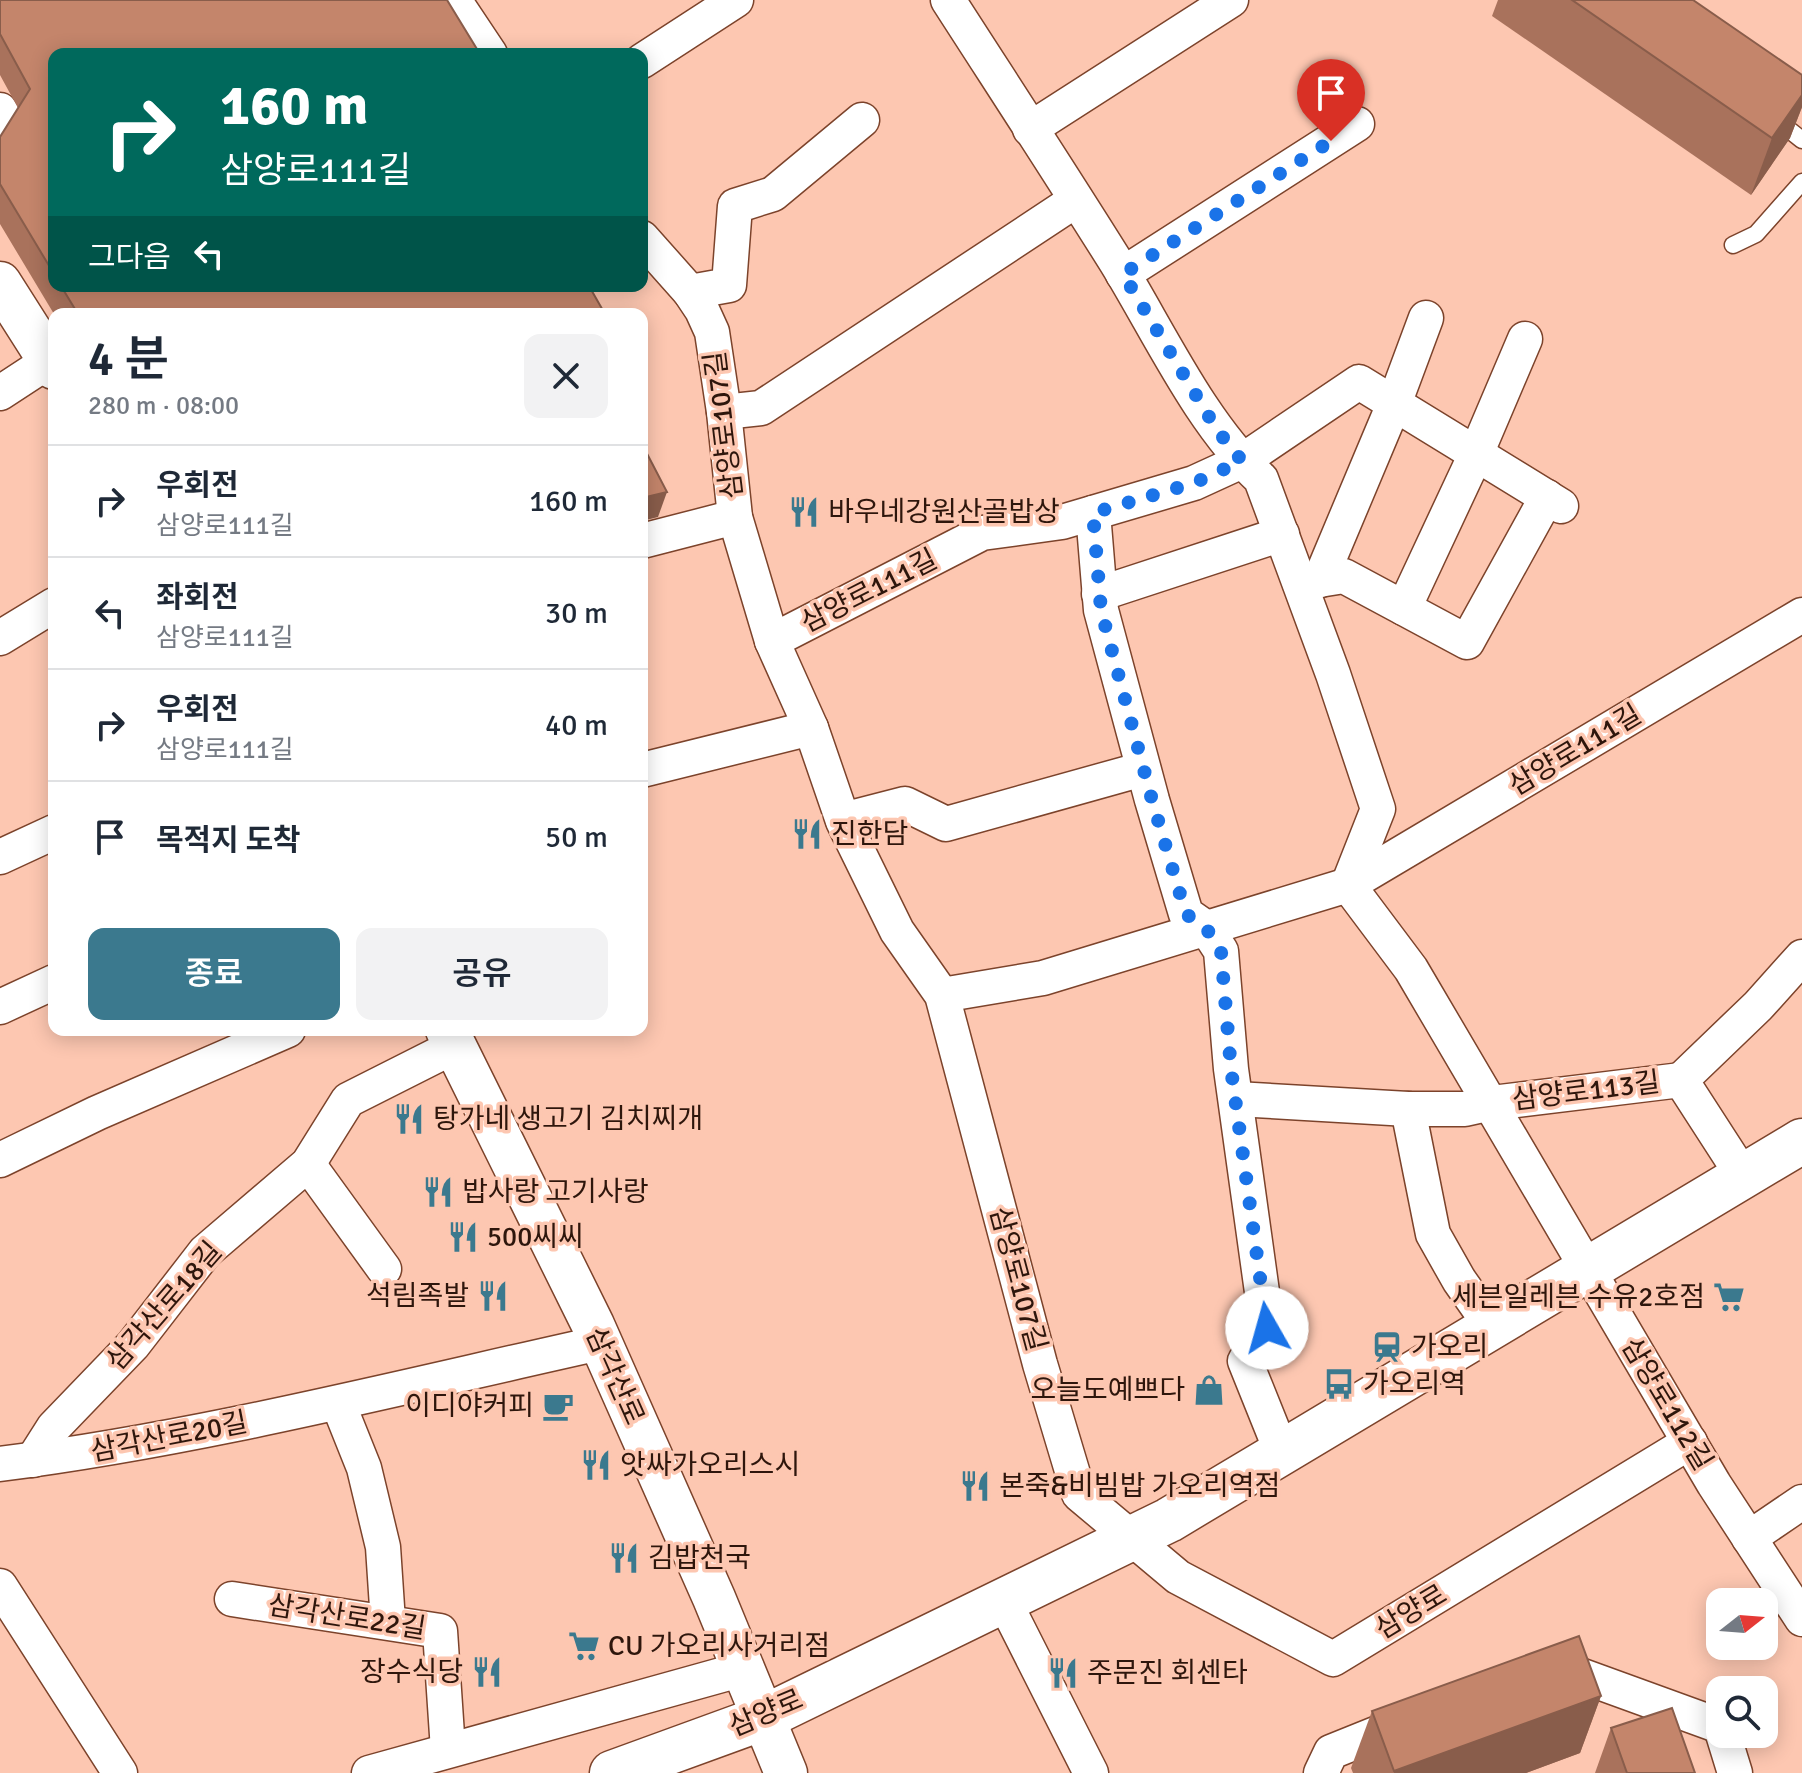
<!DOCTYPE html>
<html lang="ko">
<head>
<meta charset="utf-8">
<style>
  :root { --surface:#fff; --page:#f2f2f3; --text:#1f2937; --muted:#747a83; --line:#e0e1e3; --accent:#3b798e }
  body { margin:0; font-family:Signika,"Noto Sans KR",sans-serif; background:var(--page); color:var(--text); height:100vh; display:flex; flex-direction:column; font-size:30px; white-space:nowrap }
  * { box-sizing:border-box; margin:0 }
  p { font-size:26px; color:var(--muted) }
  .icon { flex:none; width:44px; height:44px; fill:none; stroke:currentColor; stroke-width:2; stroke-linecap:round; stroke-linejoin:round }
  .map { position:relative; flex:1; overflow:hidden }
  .details { position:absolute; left:48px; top:308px; width:600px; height:728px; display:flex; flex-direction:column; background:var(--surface); border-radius:16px; box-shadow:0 4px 20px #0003 }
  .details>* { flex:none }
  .top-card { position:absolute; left:48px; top:48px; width:600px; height:244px; border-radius:16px; box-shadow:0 4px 20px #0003; background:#00695c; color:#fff; overflow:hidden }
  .needle { width:52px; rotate:73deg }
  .tools { position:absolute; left:1706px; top:1588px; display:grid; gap:16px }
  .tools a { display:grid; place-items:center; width:72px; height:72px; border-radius:16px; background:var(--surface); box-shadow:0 4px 20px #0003; font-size:40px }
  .pin { position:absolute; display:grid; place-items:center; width:68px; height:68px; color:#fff; margin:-82px -34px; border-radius:50% 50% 50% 0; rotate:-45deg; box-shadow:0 0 8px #0007 }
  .pin .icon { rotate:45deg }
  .me { position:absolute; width:88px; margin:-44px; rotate:353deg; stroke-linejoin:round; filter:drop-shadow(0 0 6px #0008) }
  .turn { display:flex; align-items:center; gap:28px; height:168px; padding:0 40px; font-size:36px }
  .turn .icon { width:104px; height:104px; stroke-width:2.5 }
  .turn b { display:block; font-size:56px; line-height:68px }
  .then { display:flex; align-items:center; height:76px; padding:0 40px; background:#0003; gap:16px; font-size:30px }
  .round { display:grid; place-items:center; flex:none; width:84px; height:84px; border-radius:16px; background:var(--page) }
  .overview { display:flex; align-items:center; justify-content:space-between; height:136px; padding:0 40px }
  h1 { font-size:48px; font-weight:600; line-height:60px }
  .button { display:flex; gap:16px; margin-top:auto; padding:16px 40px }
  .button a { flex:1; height:92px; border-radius:16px; background:var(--accent); color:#fff; font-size:32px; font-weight:600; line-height:92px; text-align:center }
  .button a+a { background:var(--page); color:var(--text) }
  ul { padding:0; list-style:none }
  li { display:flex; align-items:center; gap:24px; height:112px; padding:0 40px; border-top:2px solid var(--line) }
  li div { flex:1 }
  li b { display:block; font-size:30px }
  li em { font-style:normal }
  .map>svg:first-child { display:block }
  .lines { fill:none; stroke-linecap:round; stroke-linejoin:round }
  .service-casing { stroke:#7c432b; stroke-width:19 }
  .minor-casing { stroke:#7c432b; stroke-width:37 }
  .tertiary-casing { stroke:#7c432b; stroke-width:45 }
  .secondary-casing { stroke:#7c432b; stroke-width:47 }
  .service { stroke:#fff; stroke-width:16 }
  .minor { stroke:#fff; stroke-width:34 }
  .tertiary { stroke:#fff; stroke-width:42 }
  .secondary { stroke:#fff; stroke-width:44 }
  .wall { fill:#a9725c }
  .shaded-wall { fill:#895d4b }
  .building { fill:#c4856b; stroke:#895d4b; stroke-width:2 }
  .route { stroke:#1a73e8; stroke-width:14; stroke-dasharray:0 25.2 }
  .labels { text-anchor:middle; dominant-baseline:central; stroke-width:7; stroke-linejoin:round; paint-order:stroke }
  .street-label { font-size:28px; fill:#2e160c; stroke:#fdc7b1 }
  .poi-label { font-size:28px; fill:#2e160c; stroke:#fdc7b1; text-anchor:start }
</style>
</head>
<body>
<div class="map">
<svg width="1802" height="1773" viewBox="0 0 1802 1773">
  <rect width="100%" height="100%" fill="#fdc7b1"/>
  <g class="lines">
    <defs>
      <g id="service">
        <path d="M1778,121l24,19"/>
        <path d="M1733,245l23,-11 46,-52"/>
      </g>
      <g id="minor">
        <path d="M454,0l36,54"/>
        <path d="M948,0c56,87 113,174 168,262 43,70 85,162 145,217l72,195 45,135 -30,76"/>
        <path d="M642,61l94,-61"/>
        <path d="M0,110l3,5 -3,3"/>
        <path d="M1030,129l201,-129"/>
        <path d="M642,238l48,54 12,18 10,22 12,80 11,105 37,124 39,87 32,93 54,110 45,64 98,369 39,130 99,83 155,82 357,-217"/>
        <path d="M1123,274l234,-150"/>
        <path d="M690,292l39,-7 6,-79 38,-12 89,-74"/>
        <path d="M0,393l49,-32"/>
        <path d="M724,412l37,-4 315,-208"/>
        <path d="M1093,513l8,97 51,190 34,114 20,14 15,23 10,118 36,259 -22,33 37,92"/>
        <path d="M642,541l93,-24"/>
        <path d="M1320,580l74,-176 32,-86"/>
        <path d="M1300,583l44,-7 123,66 80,-145"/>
        <path d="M1099,594l183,-60"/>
        <path d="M1404,608l72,-154 49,-115"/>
        <path d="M0,638l54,-33"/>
        <path d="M772,641l210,-108 80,-11 132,-39 48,-22 117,-79 202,124"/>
        <path d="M642,770l169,-42"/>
        <path d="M843,820l62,-16 41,20 197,-55"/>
        <path d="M0,857l54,-25"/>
        <path d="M1348,885l63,84 303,515 88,135"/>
        <path d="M942,995l101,-17 305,-93 454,-270"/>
        <path d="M0,1007l54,-25"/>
        <path d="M1236,1099l172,10h57l27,-6 189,-23"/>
        <path d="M1408,1109l25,125 26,46 33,47"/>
        <path d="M0,1160l97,-47 191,-83"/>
        <path d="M308,1164l76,105"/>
        <path d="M1743,1176l-62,-96 77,-74 44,-49"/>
        <path d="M338,1403l26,65 19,79 5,75"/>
        <path d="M33,1460l21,-33 79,-82 72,-93 103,-88 40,-64 107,-54"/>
        <path d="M0,1464c203,-26 401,-77 600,-121"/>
        <path d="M1749,1538l53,-36"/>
        <path d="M0,1586l120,187"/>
        <path d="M232,1599l208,32 8,119"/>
        <path d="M1004,1601l87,172"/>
        <path d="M1552,1665l168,61"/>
        <path d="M1723,1734l12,39"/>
        <path d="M369,1773l374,-104"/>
        <path d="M1321,1773l10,-21 72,-29"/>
      </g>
      <g id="tertiary">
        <path d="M0,283l54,85"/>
        <path d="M447,1030l146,295 121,273 72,175"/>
      </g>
      <path id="secondary" d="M612,1773l151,-55 406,-198 633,-379"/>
    </defs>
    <use href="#service" class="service-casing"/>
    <use href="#minor" class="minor-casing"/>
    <use href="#tertiary" class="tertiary-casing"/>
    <use href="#secondary" class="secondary-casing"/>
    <use href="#service" class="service"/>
    <use href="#minor" class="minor"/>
    <use href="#tertiary" class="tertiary"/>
    <use href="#secondary" class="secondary"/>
  </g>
  <g class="wall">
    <path d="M0,0l54,54v232h535l16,28h-551l-54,-90v-87l18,-29 -18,-33z"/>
    <path d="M1498,0h195l109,75v32l-12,31 -39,57 -259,-179z"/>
    <path d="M1601,1696l-21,57 -54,20h-173l-2,-5 21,-57z"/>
    <path d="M1611,1728l84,45h-100z"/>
  </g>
  <g class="shaded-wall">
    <path d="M1802,95v12l-12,31 -39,57 21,-57z"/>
    <path d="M667,492l-9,25 -16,4v-23z"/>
    <path d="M1601,1696l-21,57 -54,20h-132v-2z"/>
  </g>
  <g class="building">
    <path d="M0,0h447l33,54h-426v220l-54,-90v-47l30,-48 -30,-55z"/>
    <path d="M1572,0h121l109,75v20l-30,43z"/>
    <path d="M61,286h528l16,28h-527z"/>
    <path d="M642,444l25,48 -25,6z"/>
    <path d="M1579,1636l22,60 -207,75 -22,-60z"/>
    <path d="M1672,1708l23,65h-68l-16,-45z"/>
  </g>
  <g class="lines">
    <path class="route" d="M1267,1328l-36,-259 -10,-118 -15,-23 -20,-14 -34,-114 -51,-190 -8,-97 101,-30 48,-22 -25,-31 -94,-156 208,-133"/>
  </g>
  <defs>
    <symbol id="restaurant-bare" viewBox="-9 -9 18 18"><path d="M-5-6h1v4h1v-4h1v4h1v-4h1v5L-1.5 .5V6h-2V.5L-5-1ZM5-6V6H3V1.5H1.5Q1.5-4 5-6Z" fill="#3b798e" stroke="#fdc7b1" stroke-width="2.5" paint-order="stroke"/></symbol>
    <symbol id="supermarket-bare" viewBox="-9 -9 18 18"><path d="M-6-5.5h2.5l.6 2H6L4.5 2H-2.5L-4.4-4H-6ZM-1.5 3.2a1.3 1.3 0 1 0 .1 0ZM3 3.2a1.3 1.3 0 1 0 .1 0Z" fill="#3b798e" stroke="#fdc7b1" stroke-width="2.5" paint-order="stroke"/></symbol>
    <symbol id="station-bare" viewBox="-9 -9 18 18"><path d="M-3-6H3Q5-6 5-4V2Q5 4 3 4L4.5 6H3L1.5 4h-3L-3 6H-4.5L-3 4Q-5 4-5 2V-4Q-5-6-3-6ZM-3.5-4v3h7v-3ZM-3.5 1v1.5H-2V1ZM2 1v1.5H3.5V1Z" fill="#3b798e" stroke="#fdc7b1" stroke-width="2.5" paint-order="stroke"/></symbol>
    <symbol id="bus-bare" viewBox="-9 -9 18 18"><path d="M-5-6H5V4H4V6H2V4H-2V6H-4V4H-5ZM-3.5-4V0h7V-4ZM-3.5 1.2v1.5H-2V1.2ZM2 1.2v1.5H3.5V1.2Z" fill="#3b798e" stroke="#fdc7b1" stroke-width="2.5" paint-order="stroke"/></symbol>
    <symbol id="shop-bare" viewBox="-9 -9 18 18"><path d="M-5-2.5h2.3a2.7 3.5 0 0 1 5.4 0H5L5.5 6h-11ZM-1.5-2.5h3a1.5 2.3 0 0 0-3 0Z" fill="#3b798e" stroke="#fdc7b1" stroke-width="2.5" paint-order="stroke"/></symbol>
    <symbol id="cafe-bare" viewBox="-9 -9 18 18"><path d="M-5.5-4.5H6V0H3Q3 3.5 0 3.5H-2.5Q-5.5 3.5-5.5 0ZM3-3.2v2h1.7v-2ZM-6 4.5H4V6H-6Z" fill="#3b798e" stroke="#fdc7b1" stroke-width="2.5" paint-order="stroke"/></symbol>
  </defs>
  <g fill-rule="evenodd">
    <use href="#restaurant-bare" x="782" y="490" width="44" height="44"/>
    <use href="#restaurant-bare" x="785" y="812" width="44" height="44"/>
    <use href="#restaurant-bare" x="387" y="1097" width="44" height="44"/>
    <use href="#restaurant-bare" x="416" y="1170" width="44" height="44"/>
    <use href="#restaurant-bare" x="441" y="1215" width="44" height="44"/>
    <use href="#restaurant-bare" x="471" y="1274" width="44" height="44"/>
    <use href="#supermarket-bare" x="1707" y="1275" width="44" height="44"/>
    <use href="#station-bare" x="1365" y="1325" width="44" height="44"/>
    <use href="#bus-bare" x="1317" y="1362" width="44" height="44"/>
    <use href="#shop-bare" x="1187" y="1368" width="44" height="44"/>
    <use href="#cafe-bare" x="536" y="1384" width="44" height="44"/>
    <use href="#restaurant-bare" x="574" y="1443" width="44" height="44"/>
    <use href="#restaurant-bare" x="953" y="1464" width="44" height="44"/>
    <use href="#restaurant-bare" x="602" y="1536" width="44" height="44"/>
    <use href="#supermarket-bare" x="562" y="1624" width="44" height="44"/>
    <use href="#restaurant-bare" x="465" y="1650" width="44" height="44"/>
    <use href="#restaurant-bare" x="1041" y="1651" width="44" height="44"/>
  </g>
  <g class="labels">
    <g class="street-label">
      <text transform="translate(724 425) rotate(-97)">삼양로107길</text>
      <text transform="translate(869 591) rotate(-27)">삼양로111길</text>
      <text transform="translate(1575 750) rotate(-31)">삼양로111길</text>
      <text transform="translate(1586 1091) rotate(-7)">삼양로113길</text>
      <text transform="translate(1018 1279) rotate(75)">삼양로107길</text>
      <text transform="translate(164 1306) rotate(-49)">삼각산로18길</text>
      <text transform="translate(615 1376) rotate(66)">삼각산로</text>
      <text transform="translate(1667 1404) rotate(59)">삼양로112길</text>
      <text transform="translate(169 1437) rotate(-11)">삼각산로20길</text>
      <text transform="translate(1411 1612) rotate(-31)">삼양로</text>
      <text transform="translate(347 1617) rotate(9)">삼각산로22길</text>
      <text transform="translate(766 1713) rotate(-23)">삼양로</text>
    </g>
    <g class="poi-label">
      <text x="828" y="512">바우네강원산골밥상</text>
      <text x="831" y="834">진한담</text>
      <text x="433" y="1119">탕가네 생고기 김치찌개</text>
      <text x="462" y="1192">밥사랑 고기사랑</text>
      <text x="487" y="1237">500씨씨</text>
      <text x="469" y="1296" text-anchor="end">석림족발</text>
      <text x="1705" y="1297" text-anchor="end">세븐일레븐 수유2호점</text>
      <text x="1411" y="1347">가오리</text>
      <text x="1363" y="1384">가오리역</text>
      <text x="1185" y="1390" text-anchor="end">오늘도예쁘다</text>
      <text x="534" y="1406" text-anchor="end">이디야커피</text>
      <text x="620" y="1465">앗싸가오리스시</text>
      <text x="999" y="1486">본죽&amp;비빔밥 가오리역점</text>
      <text x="648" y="1558">김밥천국</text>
      <text x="608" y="1646">CU 가오리사거리점</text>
      <text x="463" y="1672" text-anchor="end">장수식당</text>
      <text x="1087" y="1673">주문진 회센타</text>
    </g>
  </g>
</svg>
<div class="tools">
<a><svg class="needle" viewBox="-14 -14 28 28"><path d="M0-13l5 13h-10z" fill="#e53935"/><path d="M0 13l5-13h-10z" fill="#747a83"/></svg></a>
<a><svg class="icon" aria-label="search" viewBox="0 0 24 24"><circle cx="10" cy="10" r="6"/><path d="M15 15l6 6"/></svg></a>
</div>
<div class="pin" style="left:1331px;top:141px;background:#d93025"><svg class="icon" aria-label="arrive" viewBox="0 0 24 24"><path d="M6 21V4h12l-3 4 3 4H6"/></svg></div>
<svg class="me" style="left:1267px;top:1328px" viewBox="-20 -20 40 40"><circle r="19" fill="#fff"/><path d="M0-13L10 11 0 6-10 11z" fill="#1a73e8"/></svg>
<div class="top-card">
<div class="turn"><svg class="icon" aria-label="right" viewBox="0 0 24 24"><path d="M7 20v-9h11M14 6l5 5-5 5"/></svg><div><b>160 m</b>삼양로111길</div></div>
<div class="then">그다음<svg class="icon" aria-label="left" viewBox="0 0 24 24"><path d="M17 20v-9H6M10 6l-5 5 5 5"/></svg></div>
</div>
<section class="details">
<div class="overview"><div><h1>4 분</h1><p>280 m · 08:00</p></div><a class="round"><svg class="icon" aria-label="close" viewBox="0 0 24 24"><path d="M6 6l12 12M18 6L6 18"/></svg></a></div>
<ul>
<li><svg class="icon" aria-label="right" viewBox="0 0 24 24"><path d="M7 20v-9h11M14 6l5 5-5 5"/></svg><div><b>우회전</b><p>삼양로111길</p></div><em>160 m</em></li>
<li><svg class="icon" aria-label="left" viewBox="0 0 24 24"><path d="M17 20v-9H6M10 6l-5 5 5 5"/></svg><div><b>좌회전</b><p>삼양로111길</p></div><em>30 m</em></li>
<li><svg class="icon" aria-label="right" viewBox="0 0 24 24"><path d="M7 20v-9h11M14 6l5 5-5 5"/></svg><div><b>우회전</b><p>삼양로111길</p></div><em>40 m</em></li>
<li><svg class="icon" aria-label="arrive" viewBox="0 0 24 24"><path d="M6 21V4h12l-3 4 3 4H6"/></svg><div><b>목적지 도착</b></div><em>50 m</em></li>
</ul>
<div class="button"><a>종료</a><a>공유</a></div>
</section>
</div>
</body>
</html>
